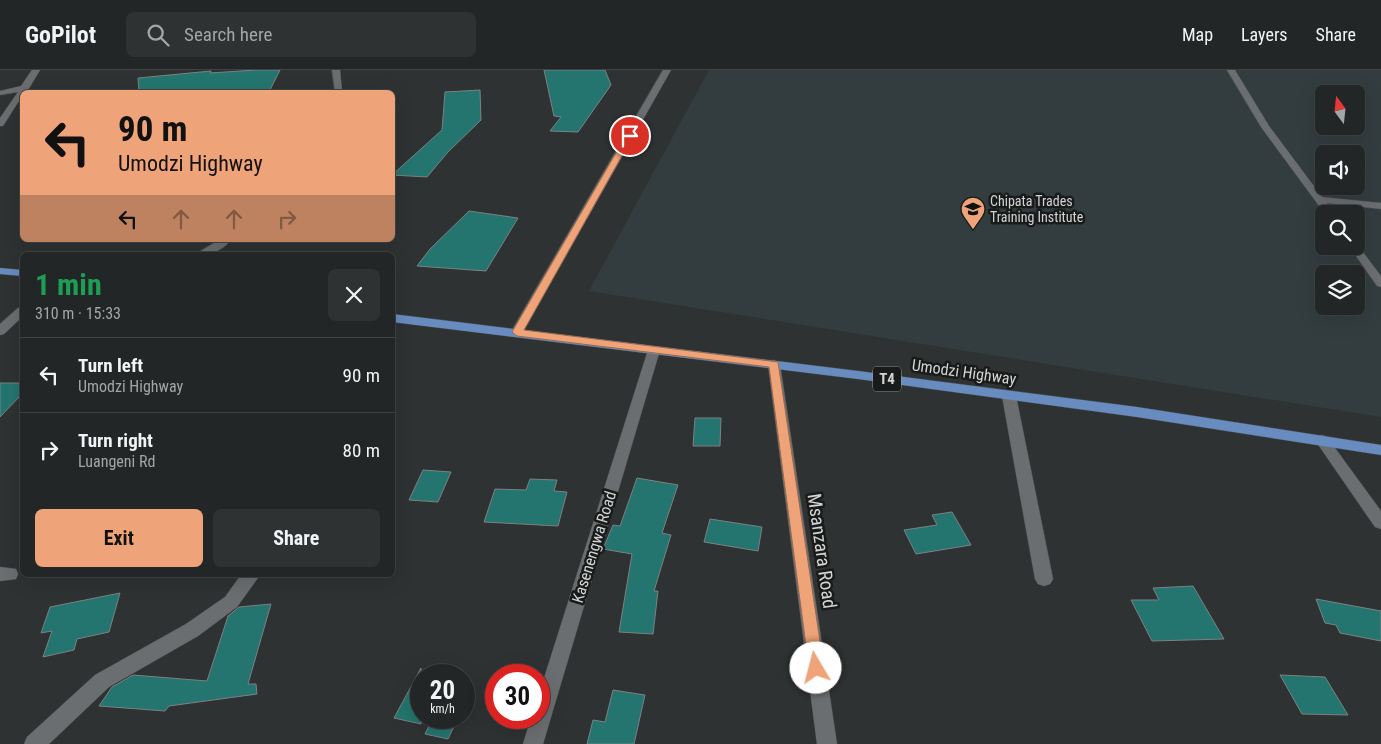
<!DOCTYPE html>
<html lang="en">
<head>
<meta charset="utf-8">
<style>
  :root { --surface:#232626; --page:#2f3232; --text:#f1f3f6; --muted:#a3a5a7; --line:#404343; --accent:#efa378 }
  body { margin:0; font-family:"Roboto Condensed",sans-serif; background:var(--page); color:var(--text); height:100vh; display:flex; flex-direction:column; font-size:19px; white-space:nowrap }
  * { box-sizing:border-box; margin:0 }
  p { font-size:16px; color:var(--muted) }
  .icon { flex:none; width:28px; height:28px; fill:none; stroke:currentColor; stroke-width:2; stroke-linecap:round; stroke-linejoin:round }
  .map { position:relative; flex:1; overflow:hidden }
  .panel { position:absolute; left:20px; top:182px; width:375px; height:325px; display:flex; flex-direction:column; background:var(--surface); border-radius:8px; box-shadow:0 5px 20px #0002,0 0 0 1px var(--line) }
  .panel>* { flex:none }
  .top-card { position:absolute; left:20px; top:20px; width:375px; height:152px; border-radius:8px; box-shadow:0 5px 20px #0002,0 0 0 1px var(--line); background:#efa378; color:#111; overflow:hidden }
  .needle { width:32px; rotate:345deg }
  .buttons { position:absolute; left:1315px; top:15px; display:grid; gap:10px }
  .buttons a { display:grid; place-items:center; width:50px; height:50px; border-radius:8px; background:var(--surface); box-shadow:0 5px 20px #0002,0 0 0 1px var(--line); font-size:25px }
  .speed { position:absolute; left:410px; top:594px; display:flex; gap:10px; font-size:25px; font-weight:700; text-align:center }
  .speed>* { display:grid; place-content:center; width:65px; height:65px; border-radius:50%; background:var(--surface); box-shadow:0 5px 20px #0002,0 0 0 1px var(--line); line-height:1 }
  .speed small { font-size:12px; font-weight:400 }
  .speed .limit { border:8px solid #d22; background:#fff; color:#111 }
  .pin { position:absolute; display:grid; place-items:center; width:42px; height:42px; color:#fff; margin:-21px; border:2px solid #fff; border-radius:50%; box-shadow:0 1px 5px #0007 }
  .me { position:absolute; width:55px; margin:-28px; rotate:352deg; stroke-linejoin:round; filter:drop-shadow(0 0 4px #0008) }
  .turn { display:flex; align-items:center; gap:18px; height:105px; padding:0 15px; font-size:22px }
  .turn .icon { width:65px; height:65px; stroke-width:2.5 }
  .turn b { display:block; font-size:35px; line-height:42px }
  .lanes { display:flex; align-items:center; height:48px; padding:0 15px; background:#0003; justify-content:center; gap:25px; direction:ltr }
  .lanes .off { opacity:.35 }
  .round { display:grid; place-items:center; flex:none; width:52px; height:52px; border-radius:8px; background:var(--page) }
  .headline { display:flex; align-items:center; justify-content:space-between; height:85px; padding:0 15px }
  h1 { font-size:30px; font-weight:700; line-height:38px; color:#1e9e55 }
  .button { display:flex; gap:10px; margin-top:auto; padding:10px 15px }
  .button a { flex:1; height:58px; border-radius:8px; background:var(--accent); color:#111; font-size:20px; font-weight:700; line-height:58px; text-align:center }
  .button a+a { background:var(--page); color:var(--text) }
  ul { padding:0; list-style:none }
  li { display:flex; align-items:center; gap:15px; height:75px; padding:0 15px; border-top:1px solid var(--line) }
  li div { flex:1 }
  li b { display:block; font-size:19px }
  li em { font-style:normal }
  header { display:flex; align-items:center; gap:30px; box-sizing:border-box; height:70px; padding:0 25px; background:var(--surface); border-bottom:1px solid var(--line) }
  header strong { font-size:24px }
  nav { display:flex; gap:28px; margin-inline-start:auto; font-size:18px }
  .search { width:350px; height:45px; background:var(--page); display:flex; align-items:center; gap:12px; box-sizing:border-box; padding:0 18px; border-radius:8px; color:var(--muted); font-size:19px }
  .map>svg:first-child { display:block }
  .built { fill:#333d40; fill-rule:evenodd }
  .building { fill:#24756f; stroke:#7d8181 }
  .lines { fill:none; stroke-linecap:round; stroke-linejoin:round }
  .minor-casing { stroke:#4c4e4f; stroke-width:1 }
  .trunk-casing { stroke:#4c4e4f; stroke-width:1 }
  .minor { fill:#6b6e70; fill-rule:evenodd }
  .trunk { fill:#688cc0; fill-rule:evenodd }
  .route { fill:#efa378; stroke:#9b6a4e }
  .labels { text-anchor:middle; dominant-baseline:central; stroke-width:5; stroke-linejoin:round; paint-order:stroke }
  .far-poi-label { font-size:14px; fill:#d3d5d5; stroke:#191a1a; text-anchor:start }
  .shield { fill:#191a1a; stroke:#9b9d9d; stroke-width:1 }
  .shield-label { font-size:15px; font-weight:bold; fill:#d3d5d5 }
  .street-label { font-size:16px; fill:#d3d5d5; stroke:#191a1a }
  .near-street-label { font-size:19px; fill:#d3d5d5; stroke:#191a1a }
</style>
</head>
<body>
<header>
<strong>GoPilot</strong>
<div class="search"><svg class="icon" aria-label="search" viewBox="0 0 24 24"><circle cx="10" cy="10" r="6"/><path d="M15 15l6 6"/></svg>Search here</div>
<nav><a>Map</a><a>Layers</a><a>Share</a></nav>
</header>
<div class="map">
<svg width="1381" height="674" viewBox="0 0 1381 674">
  <rect width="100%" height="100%" fill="#2f3233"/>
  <path class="built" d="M709,0h672v347l-792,-126zM1324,24h32v32h-32zM1324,84h32v32h-32zM1324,144h32v32h-32zM1324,204h32v32h-32z"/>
  <g class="building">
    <path d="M256,0h24l-11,22h-130l-1,-14 73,-7 -1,2z"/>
    <path d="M544,0h61l6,15 -33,47 -28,-1 11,-14 -7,-1z"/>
    <path d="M480,20l1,30 -33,32 -21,25 -35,-2 50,-45 3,-38z"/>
    <path d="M469,141l49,7 -32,53 -69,-5 13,-17z"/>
    <path d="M0,313h22v11l-22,23z"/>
    <path d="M695,348h26l-1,28h-27z"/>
    <path d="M423,400l28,2 -13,30 -29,-2z"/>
    <path d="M637,408l41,7 -16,48 9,2 -17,56h4l-5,43 -34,-2 13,-78 -29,-5 10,-24 7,1z"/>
    <path d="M530,409l27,1 -3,11 13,1 -9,34 -74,-4 11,-33 31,1z"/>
    <path d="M952,442l19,33 -55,9 -12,-24 33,-5 -5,-10z"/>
    <path d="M710,449l52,8 -4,24 -54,-9z"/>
    <path d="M1193,516l31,53 -72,2 -21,-41h28l-6,-12z"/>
    <path d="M120,523l-11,39 -32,7 -3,11 -31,7 9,-26 -11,2 9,-26z"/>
    <path d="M1316,529l65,12v30l-41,-8 -4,-8 -11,-2z"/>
    <path d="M271,534l-23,80h8l1,10 -88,12 -4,5 -66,-5 13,-19 21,-12 74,6 21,-65 11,-9z"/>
    <path d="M421,598v56l-27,-6z"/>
    <path d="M1280,605l45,2 23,38 -46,-1z"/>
    <path d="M613,620l32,5 -11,49h-47l6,-24 12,2z"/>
    <path d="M433,648h25l-10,21 -23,-5z"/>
  </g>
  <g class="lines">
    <defs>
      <g id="minor">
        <path d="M32,0h8l-12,20 -6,2v4l-19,30h-3v-8l18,-26 -18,3v-4l21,-5z"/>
        <path d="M332,0h8l2,22h-7z"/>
        <path d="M663,0h8l-148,262 -2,3h-8l-2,-3z"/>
        <path d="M1227,0h8l34,56 53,71 59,6v6l-54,-6 8,11h-10l-64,-87z"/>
        <path d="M219,170h12c-10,12 -22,15 -37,15z"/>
        <path d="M1356,173l25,33v11l-4,-1 -28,-40h7z"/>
        <path d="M18,238h4v9l-18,17 -4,1v-11z"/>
        <path d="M654,276l6,4 -117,394h-20l8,-26h8v-24l109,-344z"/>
        <path d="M774,290l6,4 57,380h-20l-49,-380z"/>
        <path d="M1009,322l5,1 2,3 37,183 -3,5 -6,2 -6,-2 -3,-5 -33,-183 2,-3z"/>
        <path d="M1322,365l5,2 54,74v18l-6,-2 -58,-84 -2,-3 2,-3z"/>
        <path d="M0,497l16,2 2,5 -2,5 -16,2z"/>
        <path d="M241,505h19l-23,32 -39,29 -89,51 -60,57h-25l3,-7 68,-62 91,-51 39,-27z"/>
      </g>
      <g id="trunk">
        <path d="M0,198l22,2v6l-22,-2z"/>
        <path d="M392,244l466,57 279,36 244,38v10l-244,-38 -279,-38 -466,-57z"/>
      </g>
    </defs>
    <use href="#minor" class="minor-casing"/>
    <use href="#trunk" class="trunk-casing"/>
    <use href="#minor" class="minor"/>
    <use href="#trunk" class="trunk"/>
  </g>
  <path class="route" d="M627,64l6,2 -109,194 254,32 46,306 -2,5 -6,2 -5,-2 -2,-5 -40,-301 -252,-31 -5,-4z"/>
  <defs>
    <symbol id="school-pin" viewBox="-11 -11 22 30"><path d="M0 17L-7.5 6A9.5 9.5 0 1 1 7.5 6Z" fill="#efa378" stroke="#191a1a"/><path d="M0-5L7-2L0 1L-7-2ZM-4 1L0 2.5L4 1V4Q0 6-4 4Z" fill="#111"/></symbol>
  </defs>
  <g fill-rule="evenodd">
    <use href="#school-pin" x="959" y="125" width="28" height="38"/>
  </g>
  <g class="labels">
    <g class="far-poi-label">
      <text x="990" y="131">Chipata Trades<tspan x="990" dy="16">Training Institute</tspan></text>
    </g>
    <rect class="shield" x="873" y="296.5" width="28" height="25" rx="4"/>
    <g class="shield-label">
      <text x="887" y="309">T4</text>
    </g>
    <g class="street-label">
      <text transform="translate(964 302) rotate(8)">Umodzi Highway</text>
      <text transform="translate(594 477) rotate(-73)">Kasenengwa Road</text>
    </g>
    <g class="near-street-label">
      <text transform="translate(822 481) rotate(82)">Msanzara Road</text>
    </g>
  </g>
</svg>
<div class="buttons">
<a><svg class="needle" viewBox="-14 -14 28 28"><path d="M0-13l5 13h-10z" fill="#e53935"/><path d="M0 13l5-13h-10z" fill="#a3a5a7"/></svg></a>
<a><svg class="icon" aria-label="sound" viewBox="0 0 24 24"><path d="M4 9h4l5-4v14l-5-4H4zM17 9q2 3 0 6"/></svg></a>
<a><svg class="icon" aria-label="search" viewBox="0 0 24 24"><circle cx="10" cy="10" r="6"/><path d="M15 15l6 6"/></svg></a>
<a><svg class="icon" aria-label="layers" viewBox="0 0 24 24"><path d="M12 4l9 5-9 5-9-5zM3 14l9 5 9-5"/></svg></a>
</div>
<div class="speed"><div>20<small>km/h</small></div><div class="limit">30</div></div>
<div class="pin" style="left:630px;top:66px;background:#d93025"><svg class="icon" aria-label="arrive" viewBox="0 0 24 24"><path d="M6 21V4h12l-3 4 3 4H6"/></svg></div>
<svg class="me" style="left:816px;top:598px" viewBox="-20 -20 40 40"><circle r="19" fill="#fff"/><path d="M0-13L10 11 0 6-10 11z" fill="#efa378"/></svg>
<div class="top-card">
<div class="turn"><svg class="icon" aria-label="left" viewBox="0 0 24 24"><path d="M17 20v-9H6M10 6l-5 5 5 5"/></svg><div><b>90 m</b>Umodzi Highway</div></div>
<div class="lanes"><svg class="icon" aria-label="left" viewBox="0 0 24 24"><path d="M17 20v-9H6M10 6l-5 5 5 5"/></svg><svg class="icon off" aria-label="ahead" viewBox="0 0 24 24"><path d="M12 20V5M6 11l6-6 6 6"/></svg><svg class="icon off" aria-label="ahead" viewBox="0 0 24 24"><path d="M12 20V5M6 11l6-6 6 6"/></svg><svg class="icon off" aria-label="right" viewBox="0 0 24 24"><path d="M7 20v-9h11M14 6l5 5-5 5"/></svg></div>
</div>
<section class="panel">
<div class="headline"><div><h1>1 min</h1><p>310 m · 15:33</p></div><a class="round"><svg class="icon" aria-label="close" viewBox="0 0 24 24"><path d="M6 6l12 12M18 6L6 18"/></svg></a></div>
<ul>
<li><svg class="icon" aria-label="left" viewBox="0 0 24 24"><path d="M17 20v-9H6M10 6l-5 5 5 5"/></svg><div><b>Turn left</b><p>Umodzi Highway</p></div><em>90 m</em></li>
<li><svg class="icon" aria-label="right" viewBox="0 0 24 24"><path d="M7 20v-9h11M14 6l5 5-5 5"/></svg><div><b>Turn right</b><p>Luangeni Rd</p></div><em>80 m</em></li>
</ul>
<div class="button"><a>Exit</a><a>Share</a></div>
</section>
</div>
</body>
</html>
